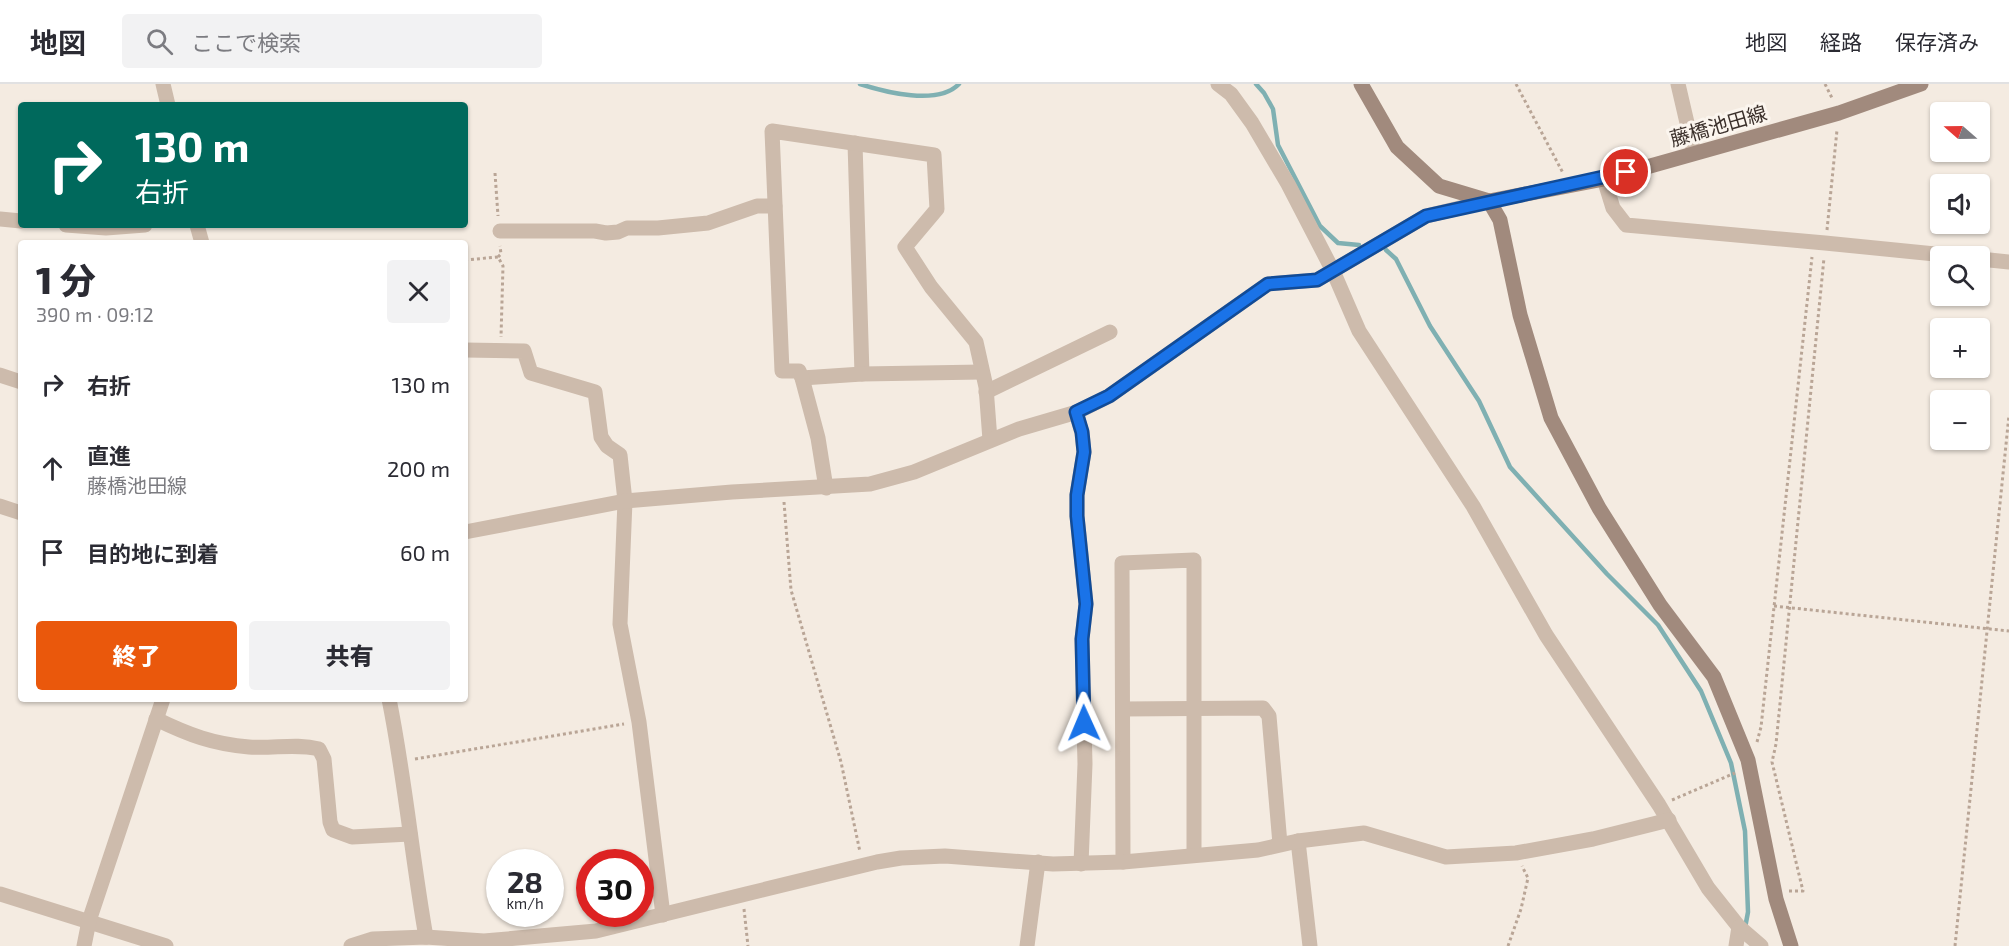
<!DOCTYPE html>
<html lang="ja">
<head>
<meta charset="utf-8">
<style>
  :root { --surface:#fff; --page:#f2f2f3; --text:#2b2b33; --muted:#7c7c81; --line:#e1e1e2; --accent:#ea580c }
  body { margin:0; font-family:"Exo 2","Noto Sans JP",sans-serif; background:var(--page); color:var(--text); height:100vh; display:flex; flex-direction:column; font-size:22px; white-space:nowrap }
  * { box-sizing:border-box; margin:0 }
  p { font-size:20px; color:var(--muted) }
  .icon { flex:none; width:33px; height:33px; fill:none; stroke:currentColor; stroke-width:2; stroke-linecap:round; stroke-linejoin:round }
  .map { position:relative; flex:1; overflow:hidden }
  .details { position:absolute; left:18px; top:156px; width:450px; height:462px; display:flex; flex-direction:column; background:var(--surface); border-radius:6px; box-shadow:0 2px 4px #0004 }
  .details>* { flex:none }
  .guide { position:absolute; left:18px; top:18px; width:450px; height:126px; border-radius:6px; box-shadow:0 2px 4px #0004; background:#00695c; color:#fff; overflow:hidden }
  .needle { width:39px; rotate:290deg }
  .tools { position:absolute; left:1930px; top:18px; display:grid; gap:12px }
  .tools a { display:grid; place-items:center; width:60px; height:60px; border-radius:6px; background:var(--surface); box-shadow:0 2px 4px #0004; font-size:30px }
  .speed { position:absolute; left:486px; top:765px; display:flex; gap:12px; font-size:30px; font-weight:700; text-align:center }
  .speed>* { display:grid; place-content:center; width:78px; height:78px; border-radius:50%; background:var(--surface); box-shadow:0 2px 4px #0004; line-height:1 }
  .speed small { font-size:15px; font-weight:400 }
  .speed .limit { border:9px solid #d22; background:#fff; color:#111 }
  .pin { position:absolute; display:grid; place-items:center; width:51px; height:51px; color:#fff; margin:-26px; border:3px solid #fff; border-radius:50%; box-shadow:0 2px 6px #0007 }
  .me { position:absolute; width:66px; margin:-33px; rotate:359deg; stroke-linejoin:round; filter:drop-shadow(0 0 4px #0008) }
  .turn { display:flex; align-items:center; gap:21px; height:126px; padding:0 18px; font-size:27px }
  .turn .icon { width:78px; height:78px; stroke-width:2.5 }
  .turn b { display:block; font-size:42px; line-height:51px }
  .round { display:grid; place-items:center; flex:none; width:63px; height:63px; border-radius:6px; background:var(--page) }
  .overview { display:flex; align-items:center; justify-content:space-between; height:102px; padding:0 18px }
  h1 { font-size:36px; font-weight:800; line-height:45px }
  .primary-button { display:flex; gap:12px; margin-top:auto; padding:12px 18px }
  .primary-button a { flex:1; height:69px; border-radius:6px; background:var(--accent); color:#fff; font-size:24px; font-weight:800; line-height:69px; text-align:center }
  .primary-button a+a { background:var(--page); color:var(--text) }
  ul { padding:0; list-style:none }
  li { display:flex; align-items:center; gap:18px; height:84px; padding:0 18px }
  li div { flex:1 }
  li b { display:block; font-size:22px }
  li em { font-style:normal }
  header { display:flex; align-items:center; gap:36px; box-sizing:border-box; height:84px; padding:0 30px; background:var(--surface); border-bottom:2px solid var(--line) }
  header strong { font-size:28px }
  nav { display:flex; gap:33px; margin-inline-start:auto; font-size:21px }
  .search { width:420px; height:54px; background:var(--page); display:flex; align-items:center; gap:15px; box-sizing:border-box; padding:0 21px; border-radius:6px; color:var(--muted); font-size:22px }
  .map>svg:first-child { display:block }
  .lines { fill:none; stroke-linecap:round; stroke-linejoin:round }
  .stream { stroke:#7fb0b2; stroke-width:4.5 }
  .path { stroke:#b9a596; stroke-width:3; stroke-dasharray:3 3; stroke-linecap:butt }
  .street { stroke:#cdbbac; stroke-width:15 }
  .secondary { stroke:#a18a7d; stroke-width:15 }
  .route-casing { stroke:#114b97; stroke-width:15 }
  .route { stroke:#1a73e8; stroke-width:10 }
  .labels { text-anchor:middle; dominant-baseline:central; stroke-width:6; stroke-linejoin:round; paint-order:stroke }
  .street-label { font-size:20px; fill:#3b302b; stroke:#fbf5ee }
</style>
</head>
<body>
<header>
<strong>地図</strong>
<div class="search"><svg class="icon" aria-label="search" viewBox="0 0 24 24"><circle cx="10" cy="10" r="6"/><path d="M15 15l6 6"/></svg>ここで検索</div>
<nav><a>地図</a><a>経路</a><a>保存済み</a></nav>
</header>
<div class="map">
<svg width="2009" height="862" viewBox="0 0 2009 862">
  <rect width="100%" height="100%" fill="#f4ebe1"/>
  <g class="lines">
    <g class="stream">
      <path d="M860,0c25,8 78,22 99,0"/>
      <path d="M1256,0l8,9 9,16 5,36 42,81 18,17 21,2"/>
      <path d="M1386,166l10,9 34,67 49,75 31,66 97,107 51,51 43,66 30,72 14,68 3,81 -3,16"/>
    </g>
    <g class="path">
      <path d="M1516,0l47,89"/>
      <path d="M1825,0l8,16"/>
      <path d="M495,89l3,43"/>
      <path d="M1827,146l10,-100"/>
      <path d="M498,173l3,-3 -1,-8"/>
      <path d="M465,176l33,-3 5,9 -2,71"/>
      <path d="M784,418l7,88 50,172 19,90"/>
      <path d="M1774,522l235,25"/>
      <path d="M1757,658l4,-15 51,-470"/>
      <path d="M415,675l209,-35"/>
      <path d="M1672,716l63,-27"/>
      <path d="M1789,807h14l-31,-129 4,-18 48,-486"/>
      <path d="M744,825l4,37"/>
      <path d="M1508,862l13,-37 7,-31 -6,-12"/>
      <path d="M1955,862l54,-531"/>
    </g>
    <g class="street">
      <path d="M163,0l5,21"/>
      <path d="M1218,0l13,10 21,29 36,61 45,87 26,60 114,175 73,129 113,170 49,83 31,39 22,19"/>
      <path d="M1678,0l16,69"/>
      <path d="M855,59l7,231"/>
      <path d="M1604,95l9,29 13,17 199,18 130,13"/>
      <path d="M0,135l21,2"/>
      <path d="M66,141l40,3 39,-3"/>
      <path d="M197,141l5,18"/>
      <path d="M500,147h95l11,2 12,-1 9,-4h31l50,-5 49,-17h18"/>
      <path d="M1980,175l29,3"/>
      <path d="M465,266l59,1 7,22 64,19 6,45 6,9 13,9 5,46 -5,123 19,98 24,193"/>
      <path d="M0,291l21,7"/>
      <path d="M802,294l60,-4 120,-2"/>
      <path d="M986,308l124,-60"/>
      <path d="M1076,328l6,21 2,19 -7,43v21l9,88 -4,35 3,125 -4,100"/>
      <path d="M826,404l-8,-50 -16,-60 -3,-7h-17l-10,-240 162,24 3,54 -32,38 26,40 45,55 10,45 4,53"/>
      <path d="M0,422l21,7"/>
      <path d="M465,448l160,-31 107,-9 138,-8 44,-12 105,-43 58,-17 32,-16 159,-112 49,-4 109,-64 63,-15"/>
      <path d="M389,615c16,79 23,159 37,238"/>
      <path d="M1123,625l140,-1 6,8 11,128"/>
      <path d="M156,635c33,16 57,25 93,28 24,2 47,-4 70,2l5,10 6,63 3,8 19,7 58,-3"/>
      <path d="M1298,757l12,105"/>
      <path d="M1123,778l-1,-299 72,-3v295"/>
      <path d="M0,810l166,52"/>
      <path d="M84,862l5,-25 74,-222"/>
      <path d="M351,862l22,-7 53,-2 58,4 112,-10 150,-37 131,-32 24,-4 44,-2 108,8 70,-2 135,-12 40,-9 66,-8 82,24 70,-4 77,-14 76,-19"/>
      <path d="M1027,862l11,-84"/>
      <path d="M1736,862l3,-19"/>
    </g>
    <g class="secondary">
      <path d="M1361,0l36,63 42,39 50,15 115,-22 235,-66 82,-29"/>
      <path d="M1489,117l11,19 20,95 31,103 48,90 61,97 54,72 34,83 28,139 15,47"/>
    </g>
  </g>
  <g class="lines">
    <defs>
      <path id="route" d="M1084,639l-2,-84 4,-35 -9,-88v-21l7,-43 -2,-20 -6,-20 33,-16 159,-112 49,-4 109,-64 200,-44"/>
    </defs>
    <use href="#route" class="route-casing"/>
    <use href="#route" class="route"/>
  </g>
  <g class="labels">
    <g class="street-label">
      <text transform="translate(1718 41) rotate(-16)">藤橋池田線</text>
    </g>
  </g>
</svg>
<div class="tools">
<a><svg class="needle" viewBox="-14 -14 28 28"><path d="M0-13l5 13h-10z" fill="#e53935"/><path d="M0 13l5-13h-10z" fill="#7c7c81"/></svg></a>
<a><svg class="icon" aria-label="sound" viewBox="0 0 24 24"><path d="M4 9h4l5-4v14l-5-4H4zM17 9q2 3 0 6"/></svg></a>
<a><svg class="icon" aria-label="search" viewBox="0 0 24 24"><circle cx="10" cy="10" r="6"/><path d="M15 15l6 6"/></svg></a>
<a>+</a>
<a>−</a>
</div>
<div class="speed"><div>28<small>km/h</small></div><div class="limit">30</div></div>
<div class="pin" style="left:1626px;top:88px;background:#d93025"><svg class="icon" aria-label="arrive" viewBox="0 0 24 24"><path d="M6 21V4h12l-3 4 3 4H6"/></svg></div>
<svg class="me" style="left:1084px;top:639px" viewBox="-20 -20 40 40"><path d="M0-17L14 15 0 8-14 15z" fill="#1a73e8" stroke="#fff" stroke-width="4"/></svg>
<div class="guide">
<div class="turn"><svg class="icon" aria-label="right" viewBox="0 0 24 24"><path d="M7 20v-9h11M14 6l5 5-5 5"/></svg><div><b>130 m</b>右折</div></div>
</div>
<section class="details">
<div class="overview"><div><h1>1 分</h1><p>390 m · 09:12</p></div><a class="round"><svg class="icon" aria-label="close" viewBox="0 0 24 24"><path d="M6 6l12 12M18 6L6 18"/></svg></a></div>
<ul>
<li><svg class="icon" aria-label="right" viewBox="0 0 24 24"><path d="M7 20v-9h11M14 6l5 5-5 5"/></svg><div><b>右折</b></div><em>130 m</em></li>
<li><svg class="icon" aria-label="ahead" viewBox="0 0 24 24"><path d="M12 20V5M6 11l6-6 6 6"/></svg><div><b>直進</b><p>藤橋池田線</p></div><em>200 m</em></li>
<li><svg class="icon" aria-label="arrive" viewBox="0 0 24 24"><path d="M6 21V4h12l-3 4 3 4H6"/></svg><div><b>目的地に到着</b></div><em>60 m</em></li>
</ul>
<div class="primary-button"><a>終了</a><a>共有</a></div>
</section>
</div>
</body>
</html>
